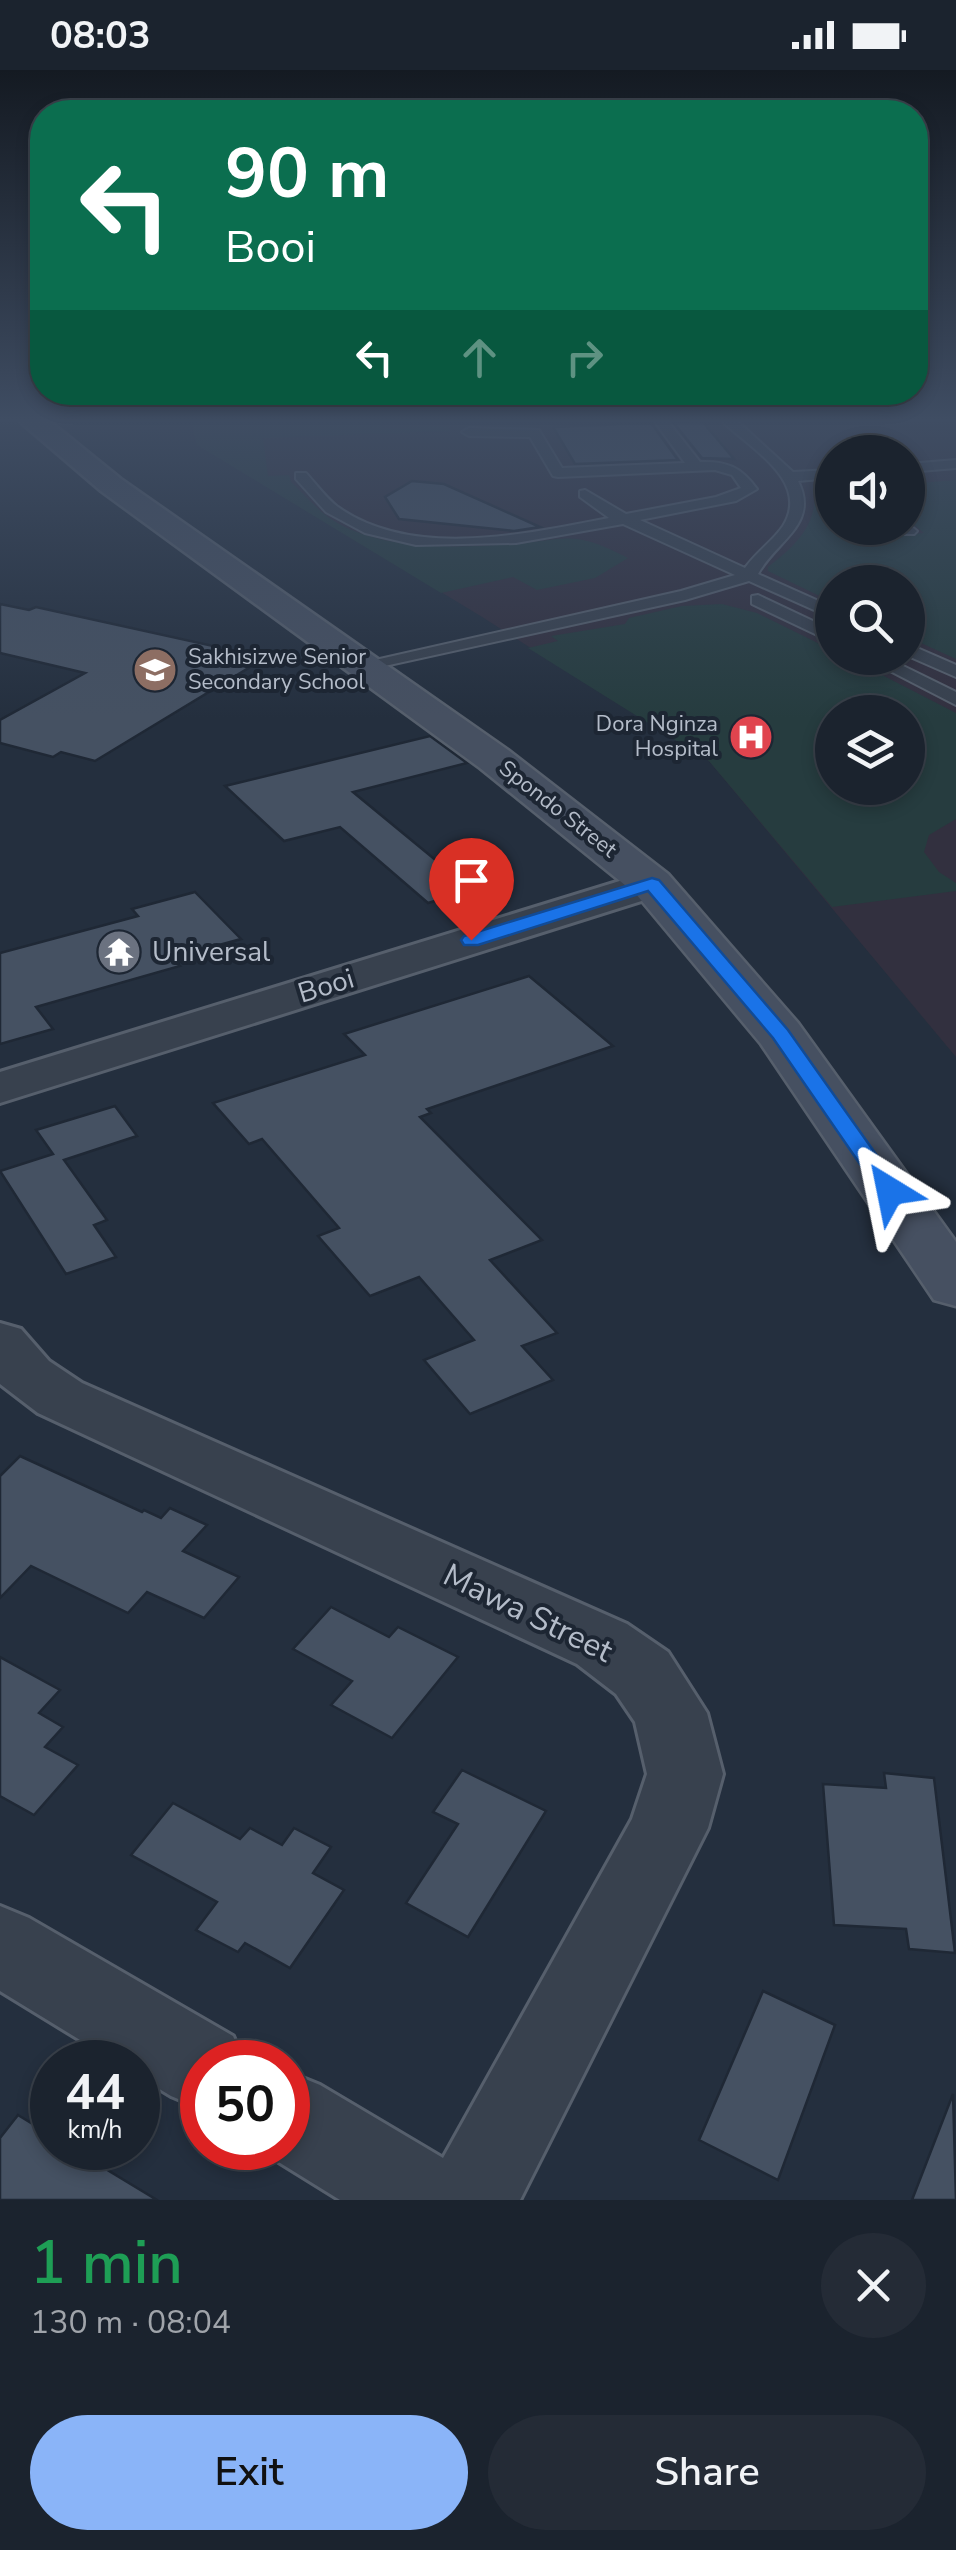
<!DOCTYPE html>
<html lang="en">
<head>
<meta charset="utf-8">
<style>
  :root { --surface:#1b232e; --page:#242b36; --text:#f1f3f6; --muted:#a0a4aa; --line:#39404a; --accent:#8ab4f8 }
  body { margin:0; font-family:"Nunito Sans",sans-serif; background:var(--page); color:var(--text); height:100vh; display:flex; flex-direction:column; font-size:38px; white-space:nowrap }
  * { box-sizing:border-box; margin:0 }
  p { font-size:32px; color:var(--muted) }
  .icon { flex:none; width:55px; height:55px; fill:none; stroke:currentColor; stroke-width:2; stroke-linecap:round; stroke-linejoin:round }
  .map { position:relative; height:2130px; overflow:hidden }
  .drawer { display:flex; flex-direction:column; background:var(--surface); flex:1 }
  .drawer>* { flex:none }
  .hud { position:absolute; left:30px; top:30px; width:898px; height:305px; border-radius:40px; box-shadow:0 5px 15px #0003,0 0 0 2px var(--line); background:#0b6e4f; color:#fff; overflow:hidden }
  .controls { position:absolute; left:815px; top:365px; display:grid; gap:20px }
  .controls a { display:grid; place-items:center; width:110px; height:110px; border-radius:50%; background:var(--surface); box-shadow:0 5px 15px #0003,0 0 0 2px var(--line); font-size:50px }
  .speed { position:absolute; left:30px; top:1970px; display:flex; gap:20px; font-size:50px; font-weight:700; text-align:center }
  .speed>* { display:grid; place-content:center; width:130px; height:130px; border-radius:50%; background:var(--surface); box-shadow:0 5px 15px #0003,0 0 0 2px var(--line); line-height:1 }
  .speed small { font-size:25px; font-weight:400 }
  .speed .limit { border:15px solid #d22; background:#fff; color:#111 }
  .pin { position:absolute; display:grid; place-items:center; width:85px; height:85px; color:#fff; margin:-102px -42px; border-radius:50% 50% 50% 0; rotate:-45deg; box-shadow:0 0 10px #0007 }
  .pin .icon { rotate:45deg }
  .me { position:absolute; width:110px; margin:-55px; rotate:325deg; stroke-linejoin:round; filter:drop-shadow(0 0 8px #0008) }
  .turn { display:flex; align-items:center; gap:35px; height:210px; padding:0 30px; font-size:45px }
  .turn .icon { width:130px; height:130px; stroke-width:2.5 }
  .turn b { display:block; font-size:70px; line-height:85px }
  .lanes { display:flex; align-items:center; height:95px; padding:0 30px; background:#0003; justify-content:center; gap:50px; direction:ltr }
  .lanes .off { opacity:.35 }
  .round { display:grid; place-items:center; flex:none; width:105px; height:105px; border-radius:52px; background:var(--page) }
  .summary { display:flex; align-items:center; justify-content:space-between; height:170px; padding:0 30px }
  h1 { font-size:60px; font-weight:600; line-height:75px; color:#1e9e55 }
  .primary-button { display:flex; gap:20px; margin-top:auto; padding:20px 30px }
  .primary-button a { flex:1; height:115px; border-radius:60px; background:var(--accent); color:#111; font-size:40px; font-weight:600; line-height:115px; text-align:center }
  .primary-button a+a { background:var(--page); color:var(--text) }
  .status { display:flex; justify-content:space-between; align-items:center; height:70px; padding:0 50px; background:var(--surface); direction:ltr }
  .status svg { height:28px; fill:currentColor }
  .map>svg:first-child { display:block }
  .medical { fill:#32303f; fill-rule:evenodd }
  .green { fill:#263c3f; fill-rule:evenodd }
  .building { fill:#455162; stroke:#1f2835; stroke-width:2.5 }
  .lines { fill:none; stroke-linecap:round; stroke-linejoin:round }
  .service-casing { stroke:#565f6c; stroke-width:4 }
  .minor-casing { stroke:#565f6c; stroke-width:6 }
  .secondary-casing { stroke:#565f6c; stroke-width:5 }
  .service { fill:#38414e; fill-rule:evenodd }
  .minor { fill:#38414e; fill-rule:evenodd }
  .secondary { fill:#465061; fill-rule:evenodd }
  .route { fill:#1a73e8; stroke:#114b97; stroke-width:2.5 }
  .labels { text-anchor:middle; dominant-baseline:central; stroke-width:8; stroke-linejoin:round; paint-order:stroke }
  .far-poi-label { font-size:22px; fill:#b4bcc9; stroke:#1d2633; text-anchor:start }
  .far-street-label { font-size:22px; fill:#b4bcc9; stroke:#1d2633 }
  .poi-label { font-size:28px; fill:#b4bcc9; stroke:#1d2633; text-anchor:start }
  .street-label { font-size:28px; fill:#b4bcc9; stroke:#1d2633 }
  .near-street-label { font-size:32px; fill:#b4bcc9; stroke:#1d2633 }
</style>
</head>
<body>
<div class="status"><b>08:03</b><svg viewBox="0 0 49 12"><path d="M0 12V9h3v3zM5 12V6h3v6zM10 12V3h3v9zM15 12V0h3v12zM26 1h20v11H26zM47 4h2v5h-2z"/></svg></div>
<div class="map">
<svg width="956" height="2130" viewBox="0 0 956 2130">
  <rect width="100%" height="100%" fill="#242f3e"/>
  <path class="medical" d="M190,349h766v638l-247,-296 -230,-146 -282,-170zM832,382h76v76h-76zM832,512h76v76h-76zM832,642h76v76h-76z"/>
  <g class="green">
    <path d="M190,349h189l4,10 65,-3 2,5 -187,7 5,38 21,-1 2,7c13,12 25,27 40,37 49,32 124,29 180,25 59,-4 60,-15 117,14l-33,20 -58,12 -24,-13 -72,16 -244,-148z"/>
    <path d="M956,410v179l-48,-22v-55h-76v20l-64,-31v-4c26,-20 48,-40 47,-75l17,-2v38h28l14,10 50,-5 -16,-13v-36z"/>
    <path d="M722,534l35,9 75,37v8h17l107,55v106l-27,16 -5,17 15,20 17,11v8l-124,16 -123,-146 -181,-113 30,-7 -7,-5 74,-12 4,-6 53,-12zM832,642h76v76h-76z"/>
  </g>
  <g class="building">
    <path d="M702,351l32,38 -32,-1 -29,-36z"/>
    <path d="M651,353l27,37 -103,4 -22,-37z"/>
    <path d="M412,411l32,3 96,43 -26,4 -115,-12 -14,-22z"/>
    <path d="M0,534l29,6 7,-3 200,44 -6,4 30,6 -165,100 -34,-9 -8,5 -53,-14v-23l85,-47 -85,-20z"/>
    <path d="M430,666l37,27 -114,29 119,98 -44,13 -88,-76 -56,14 -59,-55z"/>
    <path d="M195,822l46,47 -69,19 8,8 -144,41 17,22 -53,15v-91l138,-37 -6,-7z"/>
    <path d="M529,906l84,70 -186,63 4,4 -11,4 122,123 -52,20 67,73 -35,13 31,34 -83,34 -46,-54 50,-20 -55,-63 -49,19 -52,-60 21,-8 -77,-89 -13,5 -36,-41 152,-48 -21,-21z"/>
    <path d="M115,1036l22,30 -73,24 43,60 -13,5 22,32 -50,17 -66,-103 53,-17 -17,-24z"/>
    <path d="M20,1386l122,56 2,-2 17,8 9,-10 37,17 -24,26 56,26 -35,41 -57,-26 -19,21 -97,-47 -31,32v-122z"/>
    <path d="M331,1537l58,30 9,-10 60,30 -66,81 -61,-33 21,-24 -59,-32z"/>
    <path d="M0,1587l60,33 -21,23 24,14 -18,20 33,18 -44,50 -34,-19z"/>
    <path d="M462,1700l84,41 -78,126 -62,-34 52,-79 -25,-12z"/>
    <path d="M884,1703l50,5 21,175 -46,-4 -3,-20 -72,-4 -11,-141 63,4z"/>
    <path d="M173,1733l67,36 10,-11 32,17 12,-17 37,19 -18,26 31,17 -54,78 -45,-25 -7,9 -42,-22 21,-28 -86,-47z"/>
    <path d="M763,1921l72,34 -57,155 -79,-40z"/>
    <path d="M953,2024l3,106h-44z"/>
    <path d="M18,2045l34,21v12h19l86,52h-157v-62z"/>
  </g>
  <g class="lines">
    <defs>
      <g id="service">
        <path d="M653,349h13l34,43c27,-1 41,5 57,27l-21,12 -96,19 105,48c11,-16 28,-27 38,-42 29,-46 -37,-80 -63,-107h15l58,53 39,-2v8l-34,3c22,43 -22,60 -40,93l74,33v11l-83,-37 -64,19 -323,71v-8l319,-72 54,-16 -112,-51 -107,19 -100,2 -51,-12 -39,-21 -30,-33v-6h10c10,11 20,25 32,34 75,53 187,27 271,11l-29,-21v-6l5,-1 41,24 90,-17 25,-9 -9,-13 -17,-5 -157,7 -5,-1 -23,-39 -61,-1 -7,-4 7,-4 70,2 23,38 123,-5z"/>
        <path d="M956,390v8l-48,4v-8z"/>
        <path d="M908,454l9,7 -3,3h-10l-7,-6h11z"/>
        <path d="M758,525l74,35v12l-80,-38v-8z"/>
        <path d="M908,574l48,21v12l-48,-21z"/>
        <path d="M865,588h22l69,34v13z"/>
      </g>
      <g id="minor">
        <path d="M652,801l15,4 7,9 -7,9 -667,210v-31z"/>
        <path d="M0,1253l21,6 28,32 33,22 545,241 41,28 39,61 16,61 -15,54 -188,372h-180l-84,-52h32v-76l32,13 123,73 189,-339 15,-45 -12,-52 -19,-28 -39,-30 -539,-251 -38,-29z"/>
        <path d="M0,1836l29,12 204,118 11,26h-42v47l-31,-13 -33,-20v-14h-22l-116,-71z"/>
      </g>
      <path id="secondary" d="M17,349h30l74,60 387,271 160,124 130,149 158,219v64l-22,-6 -173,-256 -125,-150 -156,-126 -379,-277z"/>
    </defs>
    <use href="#service" class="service-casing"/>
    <use href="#minor" class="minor-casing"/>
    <use href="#secondary" class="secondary-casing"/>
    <use href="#service" class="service"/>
    <use href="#minor" class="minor"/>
    <use href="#secondary" class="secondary"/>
  </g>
  <linearGradient id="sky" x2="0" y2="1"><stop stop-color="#141a22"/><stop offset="0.54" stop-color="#3f4d63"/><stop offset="1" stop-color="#3f4d63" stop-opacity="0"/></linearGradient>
  <rect width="956" height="648" fill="url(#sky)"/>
  <path class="route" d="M652,808l7,2 129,150 114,161 -4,5h-16l-109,-158 -125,-147 -170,54h-14l-3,-5 3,-4z"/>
  <defs>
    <symbol id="school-disc" viewBox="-11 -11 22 22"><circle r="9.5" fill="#8d6e63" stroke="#1d2633"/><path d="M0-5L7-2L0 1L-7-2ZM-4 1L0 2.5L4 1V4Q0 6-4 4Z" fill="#fff"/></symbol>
    <symbol id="hospital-disc" viewBox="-11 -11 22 22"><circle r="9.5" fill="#e0444e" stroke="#1d2633"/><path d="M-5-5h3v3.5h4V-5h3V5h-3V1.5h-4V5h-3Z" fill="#fff"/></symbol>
    <symbol id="temple-disc" viewBox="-11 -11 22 22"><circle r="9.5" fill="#6b7280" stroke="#1d2633"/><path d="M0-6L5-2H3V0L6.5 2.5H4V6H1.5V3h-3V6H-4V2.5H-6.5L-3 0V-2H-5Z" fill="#fff"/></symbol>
  </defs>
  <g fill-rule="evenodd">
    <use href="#school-disc" x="130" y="575" width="50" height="50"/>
    <use href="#hospital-disc" x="726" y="642" width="50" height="50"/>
    <use href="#temple-disc" x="94" y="857" width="50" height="50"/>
  </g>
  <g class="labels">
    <g class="far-poi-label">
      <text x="188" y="587">Sakhisizwe Senior<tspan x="188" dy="25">Secondary School</tspan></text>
      <text x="718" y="654" text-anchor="end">Dora Nginza<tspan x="718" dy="25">Hospital</tspan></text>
    </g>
    <g class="far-street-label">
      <text transform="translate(558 739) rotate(38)">Spondo Street</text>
    </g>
    <g class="poi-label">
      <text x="152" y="882">Universal</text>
    </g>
    <g class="street-label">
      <text transform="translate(326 916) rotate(-17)">Booi</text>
    </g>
    <g class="near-street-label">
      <text transform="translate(528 1543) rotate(26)">Mawa Street</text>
    </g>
  </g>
</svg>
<div class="controls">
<a><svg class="icon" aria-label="sound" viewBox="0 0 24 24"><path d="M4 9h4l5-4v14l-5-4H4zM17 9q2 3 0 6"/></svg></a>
<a><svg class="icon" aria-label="search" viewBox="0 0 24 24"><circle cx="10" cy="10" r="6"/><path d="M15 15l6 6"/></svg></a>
<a><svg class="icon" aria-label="layers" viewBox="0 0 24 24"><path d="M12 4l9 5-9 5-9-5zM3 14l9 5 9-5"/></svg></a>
</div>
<div class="speed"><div>44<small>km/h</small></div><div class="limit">50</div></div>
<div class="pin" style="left:471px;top:870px;background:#d93025"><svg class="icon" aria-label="arrive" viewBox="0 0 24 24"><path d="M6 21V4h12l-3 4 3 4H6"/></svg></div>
<svg class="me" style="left:890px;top:1121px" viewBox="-20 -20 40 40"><path d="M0-17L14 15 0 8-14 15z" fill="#1a73e8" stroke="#fff" stroke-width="4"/></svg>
<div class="hud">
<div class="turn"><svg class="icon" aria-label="left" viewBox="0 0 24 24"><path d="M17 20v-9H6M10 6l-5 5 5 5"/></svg><div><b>90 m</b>Booi</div></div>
<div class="lanes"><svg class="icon" aria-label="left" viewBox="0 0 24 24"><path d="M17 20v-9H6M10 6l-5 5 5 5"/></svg><svg class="icon off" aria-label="ahead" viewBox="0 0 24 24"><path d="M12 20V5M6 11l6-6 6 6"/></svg><svg class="icon off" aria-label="right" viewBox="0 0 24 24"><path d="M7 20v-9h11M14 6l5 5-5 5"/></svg></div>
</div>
</div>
<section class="drawer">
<div class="summary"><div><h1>1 min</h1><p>130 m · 08:04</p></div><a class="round"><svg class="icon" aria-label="close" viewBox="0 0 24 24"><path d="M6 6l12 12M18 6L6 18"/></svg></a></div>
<div class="primary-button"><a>Exit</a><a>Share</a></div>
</section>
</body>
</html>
